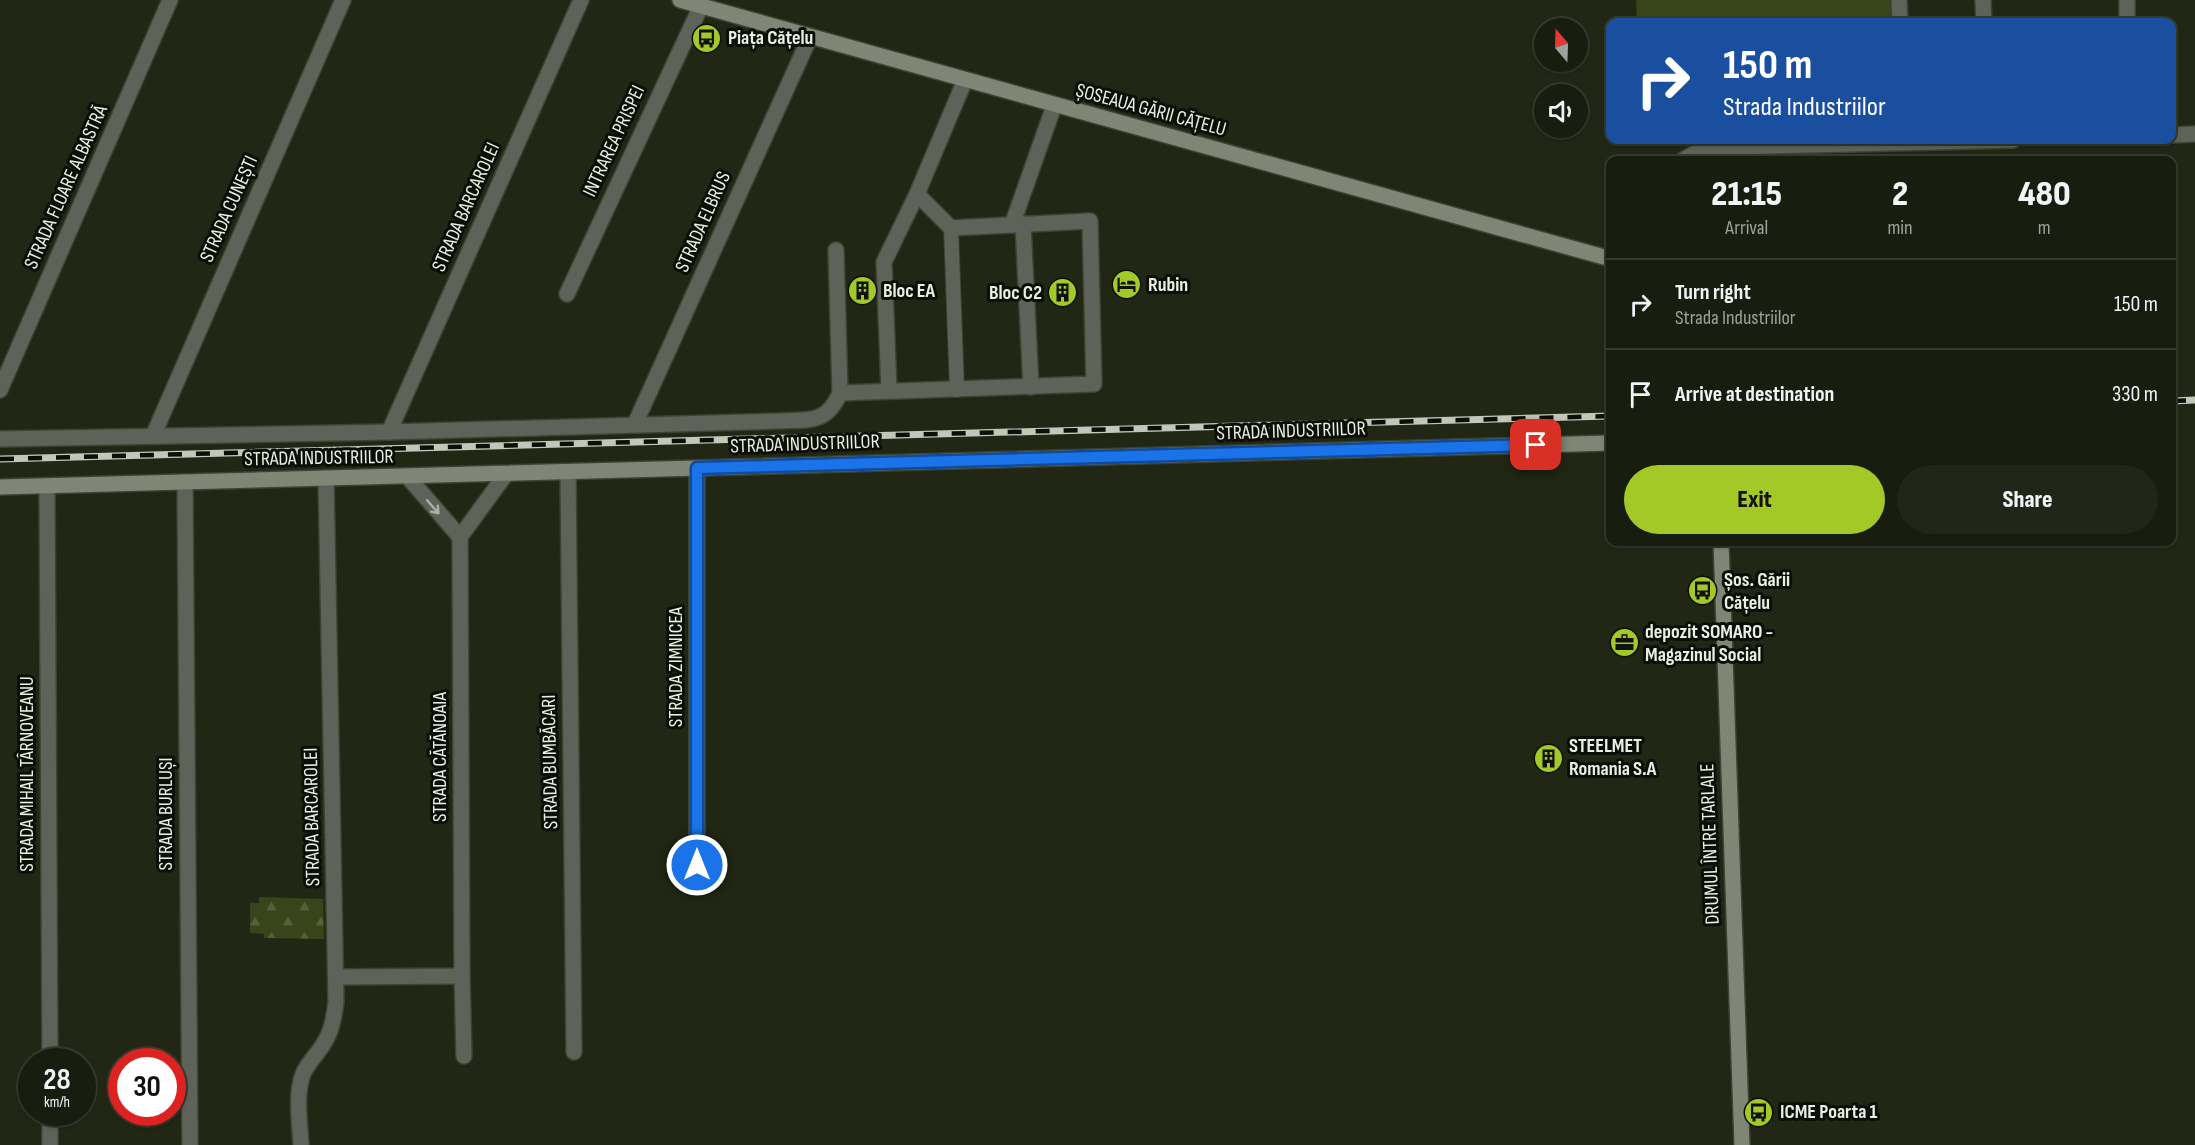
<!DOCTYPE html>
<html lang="en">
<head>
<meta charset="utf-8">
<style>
  :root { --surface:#191d0f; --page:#222618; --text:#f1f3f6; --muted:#9fa29e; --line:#373b2f; --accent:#a2c928 }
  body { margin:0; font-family:"Sofia Sans Condensed",sans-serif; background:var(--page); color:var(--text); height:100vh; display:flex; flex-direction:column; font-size:22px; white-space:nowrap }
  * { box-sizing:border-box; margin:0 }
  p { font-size:20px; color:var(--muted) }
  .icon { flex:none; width:33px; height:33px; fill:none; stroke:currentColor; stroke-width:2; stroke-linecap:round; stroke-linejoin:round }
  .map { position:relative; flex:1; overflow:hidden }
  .drawer { position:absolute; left:1606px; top:156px; width:570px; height:390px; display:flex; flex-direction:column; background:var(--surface); border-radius:12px; box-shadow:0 2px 4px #0004,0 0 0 2px var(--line) }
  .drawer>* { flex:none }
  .guide { position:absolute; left:1606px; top:18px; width:570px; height:126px; border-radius:12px; box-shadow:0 2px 4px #0004,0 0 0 2px var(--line); background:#1a4fa0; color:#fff; overflow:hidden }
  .needle { width:39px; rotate:341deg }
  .buttons { position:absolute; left:1534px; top:18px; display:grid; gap:12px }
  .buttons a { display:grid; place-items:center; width:54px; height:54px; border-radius:50%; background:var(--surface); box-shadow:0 2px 4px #0004,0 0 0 2px var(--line); font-size:30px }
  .speed { position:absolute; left:18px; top:1048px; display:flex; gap:12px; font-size:30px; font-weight:700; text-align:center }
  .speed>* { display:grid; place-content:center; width:78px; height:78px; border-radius:50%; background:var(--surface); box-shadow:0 2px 4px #0004,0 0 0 2px var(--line); line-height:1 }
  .speed small { font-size:15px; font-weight:400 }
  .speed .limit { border:9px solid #d22; background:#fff; color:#111 }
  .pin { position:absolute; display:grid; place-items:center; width:51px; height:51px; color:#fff; margin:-26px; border-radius:12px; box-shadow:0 3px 9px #0006 }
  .me { position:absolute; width:66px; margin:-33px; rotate:0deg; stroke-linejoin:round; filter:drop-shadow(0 0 4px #0008) }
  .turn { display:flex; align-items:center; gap:21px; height:126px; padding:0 18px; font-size:27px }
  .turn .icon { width:78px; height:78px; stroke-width:2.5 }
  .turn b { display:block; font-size:42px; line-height:51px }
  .eta { display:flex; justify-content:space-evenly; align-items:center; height:102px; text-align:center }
  .eta b { font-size:36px; font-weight:800; line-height:42px }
  .action { display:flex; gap:12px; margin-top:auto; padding:12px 18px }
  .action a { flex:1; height:69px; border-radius:36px; background:var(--accent); color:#111; font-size:24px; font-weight:800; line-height:69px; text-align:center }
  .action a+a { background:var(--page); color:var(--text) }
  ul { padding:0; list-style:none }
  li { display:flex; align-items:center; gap:18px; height:90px; padding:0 18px; border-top:2px solid var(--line) }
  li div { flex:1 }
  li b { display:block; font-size:22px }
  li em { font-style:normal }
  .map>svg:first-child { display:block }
  .forest { fill:url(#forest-firs) }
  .pitch { fill:#38441a }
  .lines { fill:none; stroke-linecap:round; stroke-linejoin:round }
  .pedestrian-casing { stroke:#3d4331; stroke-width:16 }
  .minor-casing { stroke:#3d4331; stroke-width:18 }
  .secondary-casing { stroke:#3d4331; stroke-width:18 }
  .pedestrian { stroke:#5f6259; stroke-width:14 }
  .minor { stroke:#5f6259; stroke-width:15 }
  .secondary { stroke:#808676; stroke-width:15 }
  .rail-casing { stroke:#c2c7ba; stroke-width:7 }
  .rail { stroke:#0c0f07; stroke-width:4.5; stroke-dasharray:14; stroke-linecap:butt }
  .oneway { stroke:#abb0a5 }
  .route-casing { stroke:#114b97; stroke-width:15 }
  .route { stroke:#1a73e8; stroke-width:10 }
  .labels { text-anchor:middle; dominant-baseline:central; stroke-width:6; stroke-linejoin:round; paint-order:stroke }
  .poi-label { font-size:20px; font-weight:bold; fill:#eaefe3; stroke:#0c0f07; text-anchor:start }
  .street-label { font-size:20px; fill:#eaefe3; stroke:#0c0f07 }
</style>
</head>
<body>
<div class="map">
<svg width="2195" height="1145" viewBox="0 0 2195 1145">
  <defs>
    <pattern id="forest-firs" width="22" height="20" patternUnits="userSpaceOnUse" patternTransform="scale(1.5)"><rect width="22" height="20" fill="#38441a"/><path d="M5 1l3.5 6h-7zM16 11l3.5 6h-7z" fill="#555f3b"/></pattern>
  </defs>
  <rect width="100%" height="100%" fill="#212714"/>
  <path class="forest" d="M259,897l64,2 1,40 -60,-1v-4l-14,-1v-30h9z"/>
  <path class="pitch" d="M1636,0h258l1,22h-258z"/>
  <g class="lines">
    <defs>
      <path id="pedestrian" d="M951,228l6,162"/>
      <g id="minor">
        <path d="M1899,0l1,22"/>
        <path d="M1983,0l1,22"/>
        <path d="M2127,22v-22"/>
        <path d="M2172,135l23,-1"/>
        <path d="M1683,160l14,-8 32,-5 284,-7"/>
        <path d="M1023,224l8,163"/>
        <path d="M1012,225l42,-119"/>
        <path d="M836,250l4,143 254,-9 -4,-163 -139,7 -34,-34"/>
        <path d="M567,294l134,-288"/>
        <path d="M0,390l170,-390"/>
        <path d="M889,391l-5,-129 33,-68 48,-114"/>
        <path d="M635,424l175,-387"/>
        <path d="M389,432l192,-432"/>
        <path d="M153,436l190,-436"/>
        <path d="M0,439l389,-7 389,-11c31,-2 48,4 62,-28"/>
        <path d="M568,472l6,580"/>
        <path d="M407,476l53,61"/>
        <path d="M185,482l5,663"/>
        <path d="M47,486l3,576"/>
        <path d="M697,865v-397"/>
        <path d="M462,976l2,80"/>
        <path d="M336,977l126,-1 -2,-439 46,-63"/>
        <path d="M50,1113v32"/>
        <path d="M301,1145c-1,-22 -6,-50 2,-71 5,-12 15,-20 21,-31 8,-12 10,-27 12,-41l-10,-524"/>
      </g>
      <g id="secondary">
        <path d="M680,0l931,259"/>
        <path d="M0,487l1611,-44"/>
        <path d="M1721,542l21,603"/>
      </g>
    </defs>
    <use href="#pedestrian" class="pedestrian-casing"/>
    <use href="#minor" class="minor-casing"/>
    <use href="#secondary" class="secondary-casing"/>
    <use href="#pedestrian" class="pedestrian"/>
    <use href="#minor" class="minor"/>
    <use href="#secondary" class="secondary"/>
    <defs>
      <g id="rail">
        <path d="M2172,401l23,-1"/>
        <path d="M0,459l1611,-43"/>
      </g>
    </defs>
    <use href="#rail" class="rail-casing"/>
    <use href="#rail" class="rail"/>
  </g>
  <defs><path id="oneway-shaft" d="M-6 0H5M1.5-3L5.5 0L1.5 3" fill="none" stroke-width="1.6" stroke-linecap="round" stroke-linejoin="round" transform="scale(1.5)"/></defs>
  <use class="oneway" href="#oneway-shaft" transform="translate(433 507) rotate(49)"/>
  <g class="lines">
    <defs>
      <path id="route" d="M697,865v-397l839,-23"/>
    </defs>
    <use href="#route" class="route-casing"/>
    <use href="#route" class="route"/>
  </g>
  <defs>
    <symbol id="bus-disc" viewBox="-11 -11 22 22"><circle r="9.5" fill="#a2c928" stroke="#0c0f07"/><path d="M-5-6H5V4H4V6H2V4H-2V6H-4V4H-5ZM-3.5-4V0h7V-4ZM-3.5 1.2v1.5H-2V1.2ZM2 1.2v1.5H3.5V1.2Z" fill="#111"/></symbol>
    <symbol id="hotel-disc" viewBox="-11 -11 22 22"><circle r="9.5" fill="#a2c928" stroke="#0c0f07"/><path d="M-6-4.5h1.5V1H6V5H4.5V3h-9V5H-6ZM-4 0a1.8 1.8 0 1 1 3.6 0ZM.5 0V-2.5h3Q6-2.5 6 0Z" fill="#111"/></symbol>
    <symbol id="building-disc" viewBox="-11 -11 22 22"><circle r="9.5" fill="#a2c928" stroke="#0c0f07"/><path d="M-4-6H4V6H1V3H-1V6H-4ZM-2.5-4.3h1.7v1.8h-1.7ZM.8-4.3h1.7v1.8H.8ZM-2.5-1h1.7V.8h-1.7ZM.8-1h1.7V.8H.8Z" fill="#111"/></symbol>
    <symbol id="office-disc" viewBox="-11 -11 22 22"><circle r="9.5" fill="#a2c928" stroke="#0c0f07"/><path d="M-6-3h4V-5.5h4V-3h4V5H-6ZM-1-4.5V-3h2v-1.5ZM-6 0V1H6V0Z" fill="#111"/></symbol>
  </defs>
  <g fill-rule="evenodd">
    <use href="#bus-disc" x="690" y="22" width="33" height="33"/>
    <use href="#hotel-disc" x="1110" y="268" width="33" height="33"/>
    <use href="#building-disc" x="846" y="274" width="33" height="33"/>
    <use href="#building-disc" x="1046" y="276" width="33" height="33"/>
    <use href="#bus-disc" x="1686" y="574" width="33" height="33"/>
    <use href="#office-disc" x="1608" y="626" width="33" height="33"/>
    <use href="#building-disc" x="1532" y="742" width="33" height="33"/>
    <use href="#bus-disc" x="1742" y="1096" width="33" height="33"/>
  </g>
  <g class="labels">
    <g class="poi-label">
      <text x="728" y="38">Piața Cățelu</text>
      <text x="1148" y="285">Rubin</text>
      <text x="883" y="291">Bloc EA</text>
      <text x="1042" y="293" text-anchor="end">Bloc C2</text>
      <text x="1724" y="580">Șos. Gării<tspan x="1724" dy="23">Cățelu</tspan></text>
      <text x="1645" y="632">depozit SOMARO -<tspan x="1645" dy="23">Magazinul Social</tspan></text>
      <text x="1569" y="746">STEELMET<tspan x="1569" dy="23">Romania S.A</tspan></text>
      <text x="1780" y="1112">ICME Poarta 1</text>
    </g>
    <g class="street-label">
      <text transform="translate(1151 110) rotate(15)">ȘOSEAUA GĂRII CĂȚELU</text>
      <text transform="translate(614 141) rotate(-65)">INTRAREA PRISPEI</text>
      <text transform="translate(66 187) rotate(-66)">STRADA FLOARE ALBASTRĂ</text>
      <text transform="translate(466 207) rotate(-66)">STRADA BARCAROLEI</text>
      <text transform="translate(229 209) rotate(-66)">STRADA CUNEȘTI</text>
      <text transform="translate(703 222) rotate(-66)">STRADA ELBRUS</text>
      <text transform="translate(1291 431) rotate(-2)">STRADA INDUSTRIILOR</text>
      <text transform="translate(805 444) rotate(-2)">STRADA INDUSTRIILOR</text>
      <text transform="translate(319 458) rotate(-1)">STRADA INDUSTRIILOR</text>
      <text transform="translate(676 667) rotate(-90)">STRADA ZIMNICEA</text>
      <text transform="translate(440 757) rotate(-90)">STRADA CĂTĂNOAIA</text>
      <text transform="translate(550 762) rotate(-91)">STRADA BUMBĂCARI</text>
      <text transform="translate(27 774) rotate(-90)">STRADA MIHAIL TÂRNOVEANU</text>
      <text transform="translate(166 814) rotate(-90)">STRADA BURLUȘI</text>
      <text transform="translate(312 817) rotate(-91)">STRADA BARCAROLEI</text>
      <text transform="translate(1710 844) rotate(-92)">DRUMUL ÎNTRE TARLALE</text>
    </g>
  </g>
</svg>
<div class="buttons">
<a><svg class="needle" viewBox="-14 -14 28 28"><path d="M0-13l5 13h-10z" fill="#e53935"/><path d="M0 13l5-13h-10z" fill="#9fa29e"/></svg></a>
<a><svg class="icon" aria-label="sound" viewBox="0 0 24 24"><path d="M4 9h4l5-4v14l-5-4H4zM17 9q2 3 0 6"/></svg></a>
</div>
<div class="speed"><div>28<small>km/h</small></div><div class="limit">30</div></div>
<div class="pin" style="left:1536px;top:445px;background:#d93025"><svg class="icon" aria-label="arrive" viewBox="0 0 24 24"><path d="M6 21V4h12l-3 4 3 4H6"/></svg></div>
<svg class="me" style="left:697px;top:865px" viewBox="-20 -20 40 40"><circle r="17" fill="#1a73e8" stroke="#fff" stroke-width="3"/><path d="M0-11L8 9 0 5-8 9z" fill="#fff"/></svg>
<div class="guide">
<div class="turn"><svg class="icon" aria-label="right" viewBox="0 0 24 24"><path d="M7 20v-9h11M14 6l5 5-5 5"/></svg><div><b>150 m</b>Strada Industriilor</div></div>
</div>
<section class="drawer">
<div class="eta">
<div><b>21:15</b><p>Arrival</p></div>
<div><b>2</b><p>min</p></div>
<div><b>480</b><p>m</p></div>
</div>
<ul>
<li><svg class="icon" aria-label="right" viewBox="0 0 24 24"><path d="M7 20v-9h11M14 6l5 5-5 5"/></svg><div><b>Turn right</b><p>Strada Industriilor</p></div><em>150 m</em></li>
<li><svg class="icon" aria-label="arrive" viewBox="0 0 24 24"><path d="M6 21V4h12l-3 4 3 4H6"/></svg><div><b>Arrive at destination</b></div><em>330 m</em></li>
</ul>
<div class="action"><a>Exit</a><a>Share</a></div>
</section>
</div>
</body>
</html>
